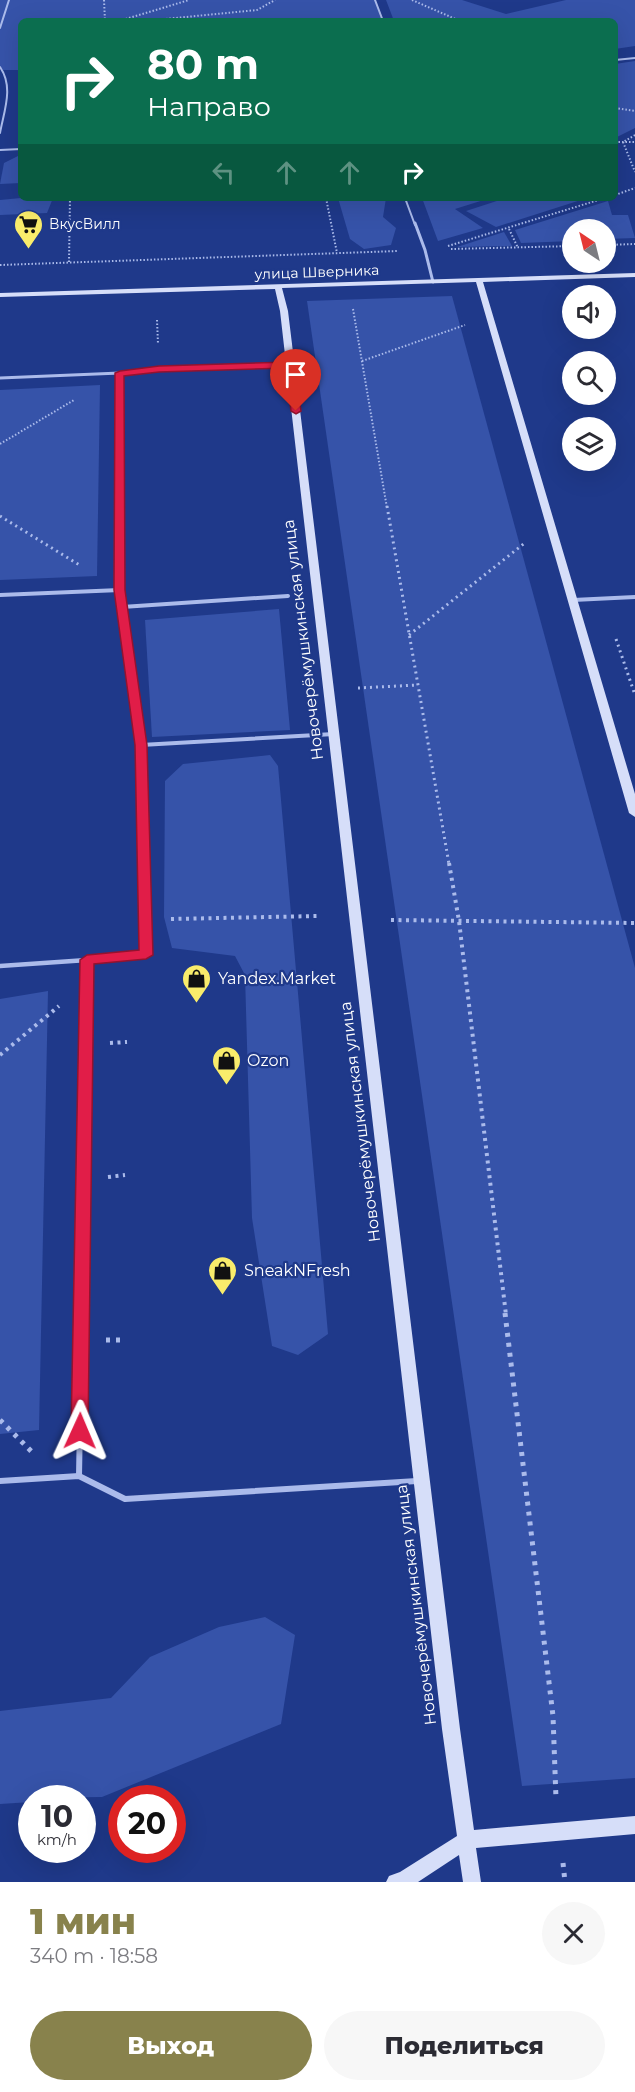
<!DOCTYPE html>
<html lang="ru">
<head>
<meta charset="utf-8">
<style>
  :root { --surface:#fff; --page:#f7f7f7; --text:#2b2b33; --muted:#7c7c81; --accent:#88824c }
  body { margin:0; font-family:Montserrat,sans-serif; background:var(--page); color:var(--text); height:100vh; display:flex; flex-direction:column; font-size:22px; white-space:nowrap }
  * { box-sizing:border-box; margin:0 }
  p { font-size:20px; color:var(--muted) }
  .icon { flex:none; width:33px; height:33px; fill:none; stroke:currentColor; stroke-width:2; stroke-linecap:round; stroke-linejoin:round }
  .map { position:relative; height:1882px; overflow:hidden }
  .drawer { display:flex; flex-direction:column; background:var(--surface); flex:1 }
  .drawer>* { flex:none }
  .banner { position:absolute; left:18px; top:18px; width:600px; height:183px; border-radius:9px; box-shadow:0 6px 24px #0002; background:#0b6e4f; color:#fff; overflow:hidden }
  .needle { width:39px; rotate:325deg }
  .controls { position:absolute; left:562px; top:219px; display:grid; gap:12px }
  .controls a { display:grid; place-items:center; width:54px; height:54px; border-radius:50%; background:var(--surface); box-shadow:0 6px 24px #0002; font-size:30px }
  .speed { position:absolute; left:18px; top:1785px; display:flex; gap:12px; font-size:30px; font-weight:700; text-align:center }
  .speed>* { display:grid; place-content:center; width:78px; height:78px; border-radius:50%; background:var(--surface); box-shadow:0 6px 24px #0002; line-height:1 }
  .speed small { font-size:15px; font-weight:400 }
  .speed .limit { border:9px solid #d22; background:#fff; color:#111 }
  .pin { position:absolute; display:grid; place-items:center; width:51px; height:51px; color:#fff; margin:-62px -26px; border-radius:50% 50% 50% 0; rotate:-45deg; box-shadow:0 0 6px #0007 }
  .pin .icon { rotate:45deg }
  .me { position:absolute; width:66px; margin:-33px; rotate:1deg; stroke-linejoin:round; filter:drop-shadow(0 0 4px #0008) }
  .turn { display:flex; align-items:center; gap:21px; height:126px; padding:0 30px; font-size:27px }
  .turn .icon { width:78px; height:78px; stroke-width:2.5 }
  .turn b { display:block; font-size:42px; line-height:51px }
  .lanes { display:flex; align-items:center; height:57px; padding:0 30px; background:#0003; justify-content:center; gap:30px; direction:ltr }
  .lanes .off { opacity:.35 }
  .round { display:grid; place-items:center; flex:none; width:63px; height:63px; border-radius:32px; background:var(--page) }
  .head { display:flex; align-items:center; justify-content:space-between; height:102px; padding:0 30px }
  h1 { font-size:36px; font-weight:800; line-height:45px; color:var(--accent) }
  .button { display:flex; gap:12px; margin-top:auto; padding:12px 30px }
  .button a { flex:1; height:69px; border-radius:36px; background:var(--accent); color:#fff; font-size:24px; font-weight:800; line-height:69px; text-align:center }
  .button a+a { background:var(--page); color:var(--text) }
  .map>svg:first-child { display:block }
  .green { fill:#3653a9 }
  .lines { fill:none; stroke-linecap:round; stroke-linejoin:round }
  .path-far3 { stroke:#abbbeb; stroke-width:2; stroke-dasharray:1.5 2; stroke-linecap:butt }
  .path-far2 { stroke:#abbbeb; stroke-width:3; stroke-dasharray:2 4; stroke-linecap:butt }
  .path-far1 { stroke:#abbbeb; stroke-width:4; stroke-dasharray:3 4.5; stroke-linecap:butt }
  .path { stroke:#abbbeb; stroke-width:5; stroke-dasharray:4 6; stroke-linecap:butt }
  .lane-far4 { stroke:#abbbeb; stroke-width:2 }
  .lane-far3 { stroke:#abbbeb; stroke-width:3 }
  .lane-far2 { stroke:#abbbeb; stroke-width:4 }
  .lane-far1 { stroke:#abbbeb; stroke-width:4.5 }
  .lane { stroke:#abbbeb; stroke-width:6 }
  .secondary { fill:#d6def9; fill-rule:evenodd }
  .route { fill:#e11d48; stroke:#92132f; stroke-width:1.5 }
  .labels { text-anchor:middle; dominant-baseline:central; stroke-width:4.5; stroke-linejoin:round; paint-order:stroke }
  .far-poi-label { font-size:14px; fill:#fff; stroke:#1f398a; text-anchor:start }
  .far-street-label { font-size:14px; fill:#fff; stroke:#1f398a }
  .street-label { font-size:16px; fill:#fff; stroke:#1f398a }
  .poi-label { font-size:16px; fill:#fff; stroke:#1f398a; text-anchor:start }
</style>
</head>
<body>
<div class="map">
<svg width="635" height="1882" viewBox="0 0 635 1882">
  <rect width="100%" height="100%" fill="#1f398a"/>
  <g class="green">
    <path d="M0,0h375l8,21h-362v49h-18l-3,-3z"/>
    <path d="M386,0h76l44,14 60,-14h69v46l-20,3v-28h-221z"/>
    <path d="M635,61v67l-20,10v-74z"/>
    <path d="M18,156h3v27l-21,1 4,-21z"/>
    <path d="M21,198h32l-6,15 -47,2v-15z"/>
    <path d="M338,198h48l-3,19 13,11 -5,17 -27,4 -14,-10z"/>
    <path d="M422,198h68l-35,11 28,19 -45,13z"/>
    <path d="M506,198h77l1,1 -88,28 -30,-16z"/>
    <path d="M608,201l4,14h16l7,23 -29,1v-9h-33v11l-52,2 -6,-13z"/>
    <path d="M504,232l8,14 -55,1z"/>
    <path d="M452,296l183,672v810l-113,8 -215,-1485z"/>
    <path d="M100,385l-3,191 -97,4v-190z"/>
    <path d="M279,609l11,121 -138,7 -7,-117z"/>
    <path d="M270,755l8,11 50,568 -30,21 -26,-9 -20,-128 -7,-243 -10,-19 -63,-8 -8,-31 1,-136 18,-17z"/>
    <path d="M48,991l-9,439 -39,4v-435z"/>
    <path d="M265,1617l30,18 -14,89 -179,73 -70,1 -1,4 -31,2v-93l111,-13 39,-41 69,-30z"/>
  </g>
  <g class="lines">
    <g class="path-far3">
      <path d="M104,0l1,21"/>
      <path d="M412,0l48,21"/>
      <path d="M119,21l70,-21"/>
      <path d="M145,21l112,-11 18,-10"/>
      <path d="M615,108l20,3"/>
      <path d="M635,135l-12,7 12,30"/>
      <path d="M615,142h20"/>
      <path d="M615,195l20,-7"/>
      <path d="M326,198l11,55"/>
      <path d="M509,229l9,19"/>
      <path d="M606,245l29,-1"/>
      <path d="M448,246l157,-48"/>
      <path d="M451,249l122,-3"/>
      <path d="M69,262l1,-64"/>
      <path d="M0,265l398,-14"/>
      <path d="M353,309l34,199"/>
      <path d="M157,320l1,24"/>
      <path d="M362,361l103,-36"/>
      <path d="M0,444l74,-44"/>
    </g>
    <g class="path-far2">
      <path d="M387,506l62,358"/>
      <path d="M0,516l81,50"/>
      <path d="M409,635l117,-93"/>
      <path d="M616,639l19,56"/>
      <path d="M358,688l60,-3"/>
    </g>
    <g class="path-far1">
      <path d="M449,863l10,58 47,394"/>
      <path d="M171,919l147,-3"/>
      <path d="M391,920l244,3"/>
      <path d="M110,1043l17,-1"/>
      <path d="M0,1055l59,-49"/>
      <path d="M108,1177l17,-2"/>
    </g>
    <g class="path">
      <path d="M505,1313l48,403 3,83"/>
      <path d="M106,1340h17"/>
      <path d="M0,1420l33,33"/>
      <path d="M563,1863l2,19"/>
    </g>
    <g class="lane-far4">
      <path d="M375,0l8,21"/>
      <path d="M0,28l9,-28"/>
      <path d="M615,60l20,-2"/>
      <path d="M0,67c14,20 4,44 0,66"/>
      <path d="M0,150l21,-1"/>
      <path d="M405,198l10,27"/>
    </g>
    <g class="lane-far3">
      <path d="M415,223l10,27 8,32"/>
      <path d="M120,373l39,-4 132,-4"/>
      <path d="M0,378l120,-5v135"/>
    </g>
    <g class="lane-far2">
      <path d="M120,506v84l21,155"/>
      <path d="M0,595l120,-5"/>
      <path d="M573,600l62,-3"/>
      <path d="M122,607l166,-11"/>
      <path d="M144,864l-3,-119 193,-11"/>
    </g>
    <g class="lane-far1">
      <path d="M87,960l59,-5 -2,-92"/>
      <path d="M0,966l87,-6 -5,355"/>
    </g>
    <g class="lane">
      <path d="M79,1476l3,-163"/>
      <path d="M0,1481l79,-5 46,23 292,-18"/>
    </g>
    <path class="secondary" d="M635,273v4l-152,5 152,512v23l-6,-4 -153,-531 -194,6 6,23 172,1418 14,101 161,-14v18l-159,14 5,34h-18l-4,-27 -41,27h-32l3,-6 11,-4 57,-36 -15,-107 -162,-1418 -5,-22 -275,8v-4z"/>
  </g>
  <path class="route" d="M291,362l4,3 6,46 -5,3 -5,-3 -5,-43 -127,4 -35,4 1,214 22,155 6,210 -7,4 -52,5 -6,467 -2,6 -6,2 -7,-2 -2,-6 9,-471 7,-5 52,-5 -4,-205 -21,-155 1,-217 5,-2 39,-5z"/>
  <defs>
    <symbol id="supermarket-pin" viewBox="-11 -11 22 30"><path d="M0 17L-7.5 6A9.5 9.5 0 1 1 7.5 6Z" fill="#f9ec6b" stroke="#1f398a"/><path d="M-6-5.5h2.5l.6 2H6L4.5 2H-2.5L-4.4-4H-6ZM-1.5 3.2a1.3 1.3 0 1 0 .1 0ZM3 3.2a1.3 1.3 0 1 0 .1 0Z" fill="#111"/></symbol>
    <symbol id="shop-pin" viewBox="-11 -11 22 30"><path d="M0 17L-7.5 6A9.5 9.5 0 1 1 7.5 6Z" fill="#f9ec6b" stroke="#1f398a"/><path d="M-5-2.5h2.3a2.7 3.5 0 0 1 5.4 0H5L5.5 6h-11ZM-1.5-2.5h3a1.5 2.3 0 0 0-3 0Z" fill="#111"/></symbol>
  </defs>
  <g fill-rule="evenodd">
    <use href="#supermarket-pin" x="12" y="208" width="33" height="45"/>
    <use href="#shop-pin" x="180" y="962" width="33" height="45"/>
    <use href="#shop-pin" x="210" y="1044" width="33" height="45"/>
    <use href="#shop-pin" x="206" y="1254" width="33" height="45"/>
  </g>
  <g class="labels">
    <g class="far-poi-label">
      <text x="49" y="224">ВкусВилл</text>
    </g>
    <g class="far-street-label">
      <text transform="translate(317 272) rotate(-2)">улица Шверника</text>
    </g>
    <g class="street-label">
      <text transform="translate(303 640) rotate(-97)">Новочерёмушкинская улица</text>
      <text transform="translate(360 1122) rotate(-97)">Новочерёмушкинская улица</text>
      <text transform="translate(416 1605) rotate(-97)">Новочерёмушкинская улица</text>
    </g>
    <g class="poi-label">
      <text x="218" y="978">Yandex.Market</text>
      <text x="247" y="1060">Ozon</text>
      <text x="244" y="1270">SneakNFresh</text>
    </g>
  </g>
</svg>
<div class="controls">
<a><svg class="needle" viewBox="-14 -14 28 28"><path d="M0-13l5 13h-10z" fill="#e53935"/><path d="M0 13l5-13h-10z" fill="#7c7c81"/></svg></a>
<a><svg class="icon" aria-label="sound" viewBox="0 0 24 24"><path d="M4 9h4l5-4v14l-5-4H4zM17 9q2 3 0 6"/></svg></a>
<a><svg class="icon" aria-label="search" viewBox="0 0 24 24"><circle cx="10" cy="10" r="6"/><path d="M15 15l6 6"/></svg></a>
<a><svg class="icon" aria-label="layers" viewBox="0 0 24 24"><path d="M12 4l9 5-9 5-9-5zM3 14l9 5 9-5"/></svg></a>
</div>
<div class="speed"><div>10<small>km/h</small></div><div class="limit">20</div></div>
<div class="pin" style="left:296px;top:411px;background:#d93025"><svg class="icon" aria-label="arrive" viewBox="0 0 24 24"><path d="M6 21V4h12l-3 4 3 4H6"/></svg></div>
<svg class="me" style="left:80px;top:1431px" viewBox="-20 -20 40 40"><path d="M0-17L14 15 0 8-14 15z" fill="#e11d48" stroke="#fff" stroke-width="4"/></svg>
<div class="banner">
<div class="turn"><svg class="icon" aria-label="right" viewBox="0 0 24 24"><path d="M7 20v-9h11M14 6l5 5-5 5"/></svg><div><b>80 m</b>Направо</div></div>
<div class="lanes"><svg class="icon off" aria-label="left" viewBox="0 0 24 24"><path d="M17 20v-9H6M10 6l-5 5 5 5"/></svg><svg class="icon off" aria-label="ahead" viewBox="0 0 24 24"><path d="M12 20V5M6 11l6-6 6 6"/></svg><svg class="icon off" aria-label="ahead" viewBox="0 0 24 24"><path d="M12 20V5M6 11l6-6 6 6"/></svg><svg class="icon" aria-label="right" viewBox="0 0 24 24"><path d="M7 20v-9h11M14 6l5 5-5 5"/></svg></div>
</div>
</div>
<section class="drawer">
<div class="head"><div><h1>1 мин</h1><p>340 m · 18:58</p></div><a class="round"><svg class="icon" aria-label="close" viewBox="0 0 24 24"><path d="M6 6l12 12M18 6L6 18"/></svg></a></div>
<div class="button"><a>Выход</a><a>Поделиться</a></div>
</section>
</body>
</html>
